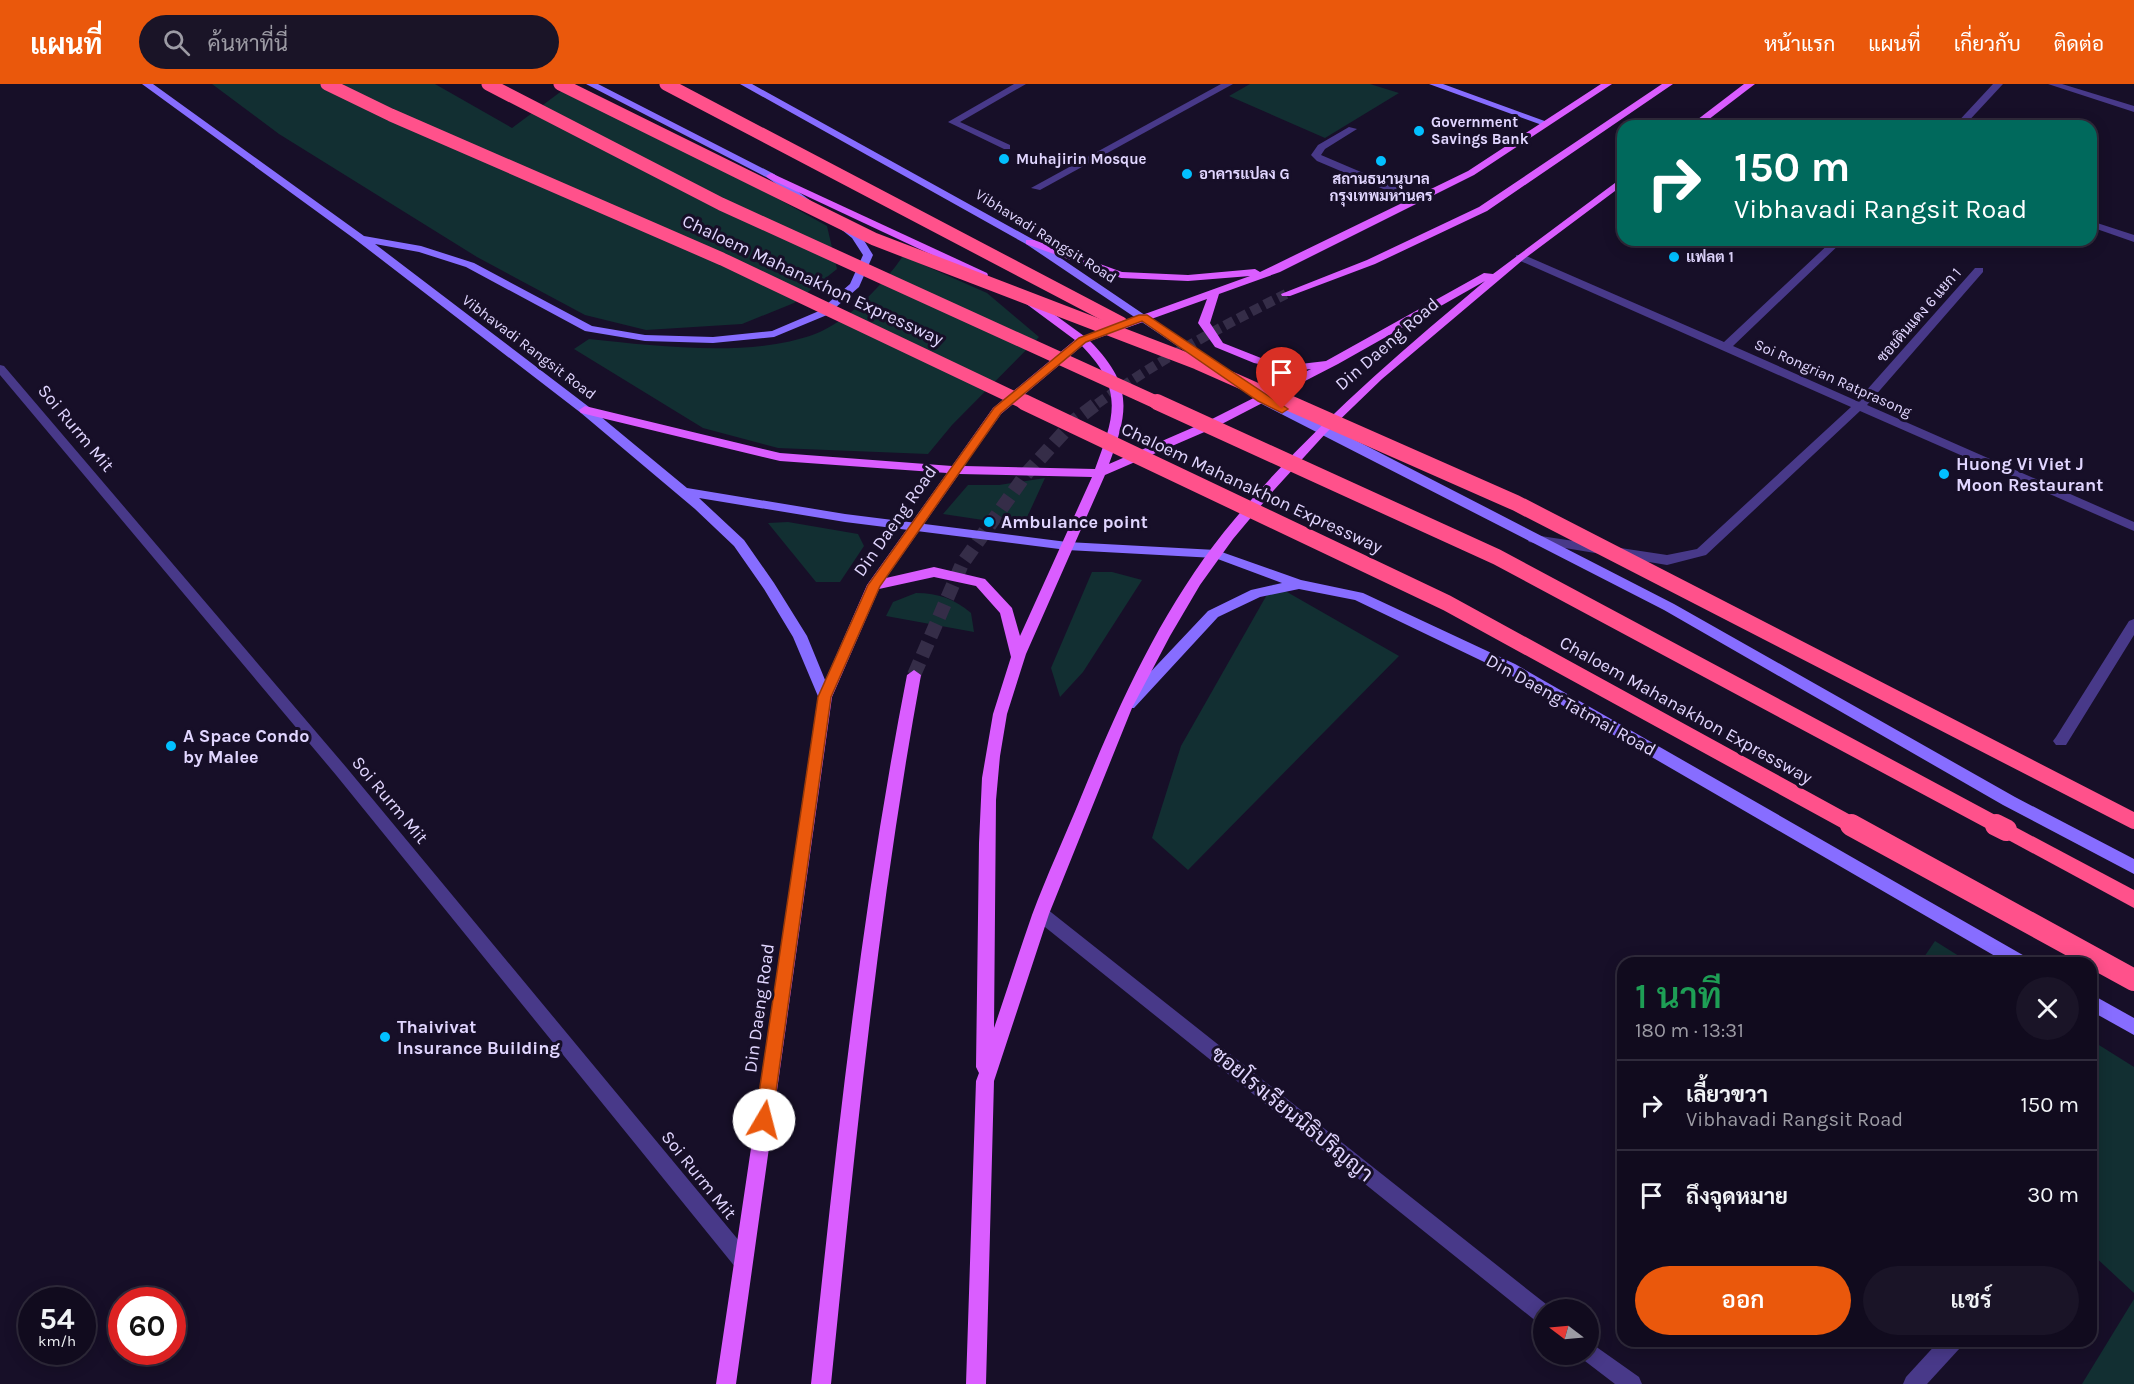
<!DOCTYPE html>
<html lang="th">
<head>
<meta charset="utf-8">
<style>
  :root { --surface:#110b1e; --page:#1a1427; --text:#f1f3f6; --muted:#9c9ba4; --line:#302b3c; --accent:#ea580c }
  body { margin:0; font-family:Karla,Sarabun,sans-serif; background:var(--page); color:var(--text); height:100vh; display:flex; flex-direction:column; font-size:22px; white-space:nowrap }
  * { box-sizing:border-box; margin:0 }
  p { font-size:20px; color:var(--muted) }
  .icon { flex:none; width:33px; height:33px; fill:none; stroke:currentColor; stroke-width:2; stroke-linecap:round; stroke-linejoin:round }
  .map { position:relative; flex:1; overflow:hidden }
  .sheet { position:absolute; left:1617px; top:873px; width:480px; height:390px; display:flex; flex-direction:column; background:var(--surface); border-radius:18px; box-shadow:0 3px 15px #0003,0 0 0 2px var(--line) }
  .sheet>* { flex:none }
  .top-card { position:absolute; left:1617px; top:36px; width:480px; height:126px; border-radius:18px; box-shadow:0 3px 15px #0003,0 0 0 2px var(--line); background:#00695c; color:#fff; overflow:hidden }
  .needle { width:39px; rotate:286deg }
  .fabs { position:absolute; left:1533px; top:1215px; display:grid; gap:12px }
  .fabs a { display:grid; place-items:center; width:66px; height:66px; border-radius:50%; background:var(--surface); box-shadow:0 3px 15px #0003,0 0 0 2px var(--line); font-size:30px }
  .speed { position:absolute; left:18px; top:1203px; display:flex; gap:12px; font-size:30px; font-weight:700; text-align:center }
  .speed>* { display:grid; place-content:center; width:78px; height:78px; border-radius:50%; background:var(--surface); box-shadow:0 3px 15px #0003,0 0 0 2px var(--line); line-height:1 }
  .speed small { font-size:15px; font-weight:400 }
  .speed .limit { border:9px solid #d22; background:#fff; color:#111 }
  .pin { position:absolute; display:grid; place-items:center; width:51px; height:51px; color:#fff; margin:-62px -26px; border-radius:50% 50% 50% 0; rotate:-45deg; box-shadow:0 0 6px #0007 }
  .pin .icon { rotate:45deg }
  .me { position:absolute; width:66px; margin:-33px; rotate:8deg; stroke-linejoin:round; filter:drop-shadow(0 0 4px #0008) }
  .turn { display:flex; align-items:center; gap:21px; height:126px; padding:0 18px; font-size:27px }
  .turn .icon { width:78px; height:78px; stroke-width:2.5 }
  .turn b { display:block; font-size:42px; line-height:51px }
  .round { display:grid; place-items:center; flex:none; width:63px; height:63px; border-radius:32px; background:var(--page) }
  .overview { display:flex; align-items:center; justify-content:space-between; height:102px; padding:0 18px }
  h1 { font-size:36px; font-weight:600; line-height:45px; color:#1e9e55 }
  .button { display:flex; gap:12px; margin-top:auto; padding:12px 18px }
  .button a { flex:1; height:69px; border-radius:36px; background:var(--accent); color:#fff; font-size:24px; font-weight:600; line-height:69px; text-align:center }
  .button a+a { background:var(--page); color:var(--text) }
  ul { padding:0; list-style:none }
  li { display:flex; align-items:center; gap:18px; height:90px; padding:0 18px; border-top:2px solid var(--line) }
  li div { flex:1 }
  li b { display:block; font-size:22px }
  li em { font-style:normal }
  header { display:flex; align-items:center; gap:36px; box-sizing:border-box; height:84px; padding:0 30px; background:var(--accent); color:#fff }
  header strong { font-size:28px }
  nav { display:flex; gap:33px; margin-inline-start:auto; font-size:21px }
  .search { width:420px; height:54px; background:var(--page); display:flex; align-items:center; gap:15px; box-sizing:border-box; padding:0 21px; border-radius:33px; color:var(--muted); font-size:22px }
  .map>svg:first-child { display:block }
  .green { fill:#122f32 }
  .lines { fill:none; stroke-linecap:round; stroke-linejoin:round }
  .primary-tunnel-far1 { stroke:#352d48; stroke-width:10; stroke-dasharray:10 5; stroke-linecap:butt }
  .primary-tunnel { stroke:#352d48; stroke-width:14; stroke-dasharray:14 7; stroke-linecap:butt }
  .lane { fill:#483989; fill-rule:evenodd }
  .street { fill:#483989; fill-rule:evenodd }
  .secondary { fill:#876dff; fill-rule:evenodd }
  .primary { fill:#da5dff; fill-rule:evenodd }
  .highway { fill:#ff518b; fill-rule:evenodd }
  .highway-bridge-far2 { stroke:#ff518b; stroke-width:13 }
  .highway-bridge-far1 { stroke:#ff518b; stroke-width:16 }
  .highway-bridge { stroke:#ff518b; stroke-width:22 }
  .route { fill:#ea580c; stroke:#983908; stroke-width:1.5 }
  .poi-dot { fill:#02c0ff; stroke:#170f28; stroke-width:2 }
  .labels { text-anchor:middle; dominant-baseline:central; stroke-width:6; stroke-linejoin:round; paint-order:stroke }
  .far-poi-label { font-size:15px; font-weight:bold; fill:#e1d6ff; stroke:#170f28; text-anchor:start }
  .far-street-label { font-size:15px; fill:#e1d6ff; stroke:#170f28 }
  .street-label { font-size:18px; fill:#e1d6ff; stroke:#170f28 }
  .poi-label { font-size:18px; font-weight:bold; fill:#e1d6ff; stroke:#170f28; text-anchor:start }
  .near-street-label { font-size:21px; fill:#e1d6ff; stroke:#170f28 }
</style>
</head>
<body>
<header>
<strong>แผนที่</strong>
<div class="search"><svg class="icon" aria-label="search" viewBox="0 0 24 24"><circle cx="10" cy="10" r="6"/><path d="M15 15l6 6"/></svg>ค้นหาที่นี่</div>
<nav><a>หน้าแรก</a><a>แผนที่</a><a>เกี่ยวกับ</a><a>ติดต่อ</a></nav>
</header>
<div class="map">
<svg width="2134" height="1300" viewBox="0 0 2134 1300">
  <rect width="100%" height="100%" fill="#170f28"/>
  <g class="green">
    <path d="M212,0h223l77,44 59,-44 256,142 10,43 -43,34 -52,21 -96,6 -61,-15 -108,-58 -198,-123z"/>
    <path d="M1250,0h120l29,9 -74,45 -96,-42z"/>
    <path d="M903,172l84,37 52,44 -87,88 -24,29 -150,-6 -75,-20 -129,-79 15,-10c67,7 162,19 226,-5 32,-12 69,-50 88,-78z"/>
    <path d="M1045,394l-22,48 -80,-12 25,-29h31z"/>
    <path d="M788,438l70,12 6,12 -24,36h-24l-48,-59z"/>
    <path d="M1092,488h20l30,8 -59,92 -23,25 -9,-29z"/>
    <path d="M1273,500l126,72 -211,214 -36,-32 29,-92z"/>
    <path d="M916,509c23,0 38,6 55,20l3,19 -88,-16 7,-14z"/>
    <path d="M1935,857l35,22h-50z"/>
    <path d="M2091,956l43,27v226l-43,-40z"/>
    <path d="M2134,1215v85h-52z"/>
  </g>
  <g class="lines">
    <path class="primary-tunnel-far1" d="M1097,320c60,-43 123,-77 189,-110"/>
    <path class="primary-tunnel" d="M914,591l48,-111 64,-90 49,-54 24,-18"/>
    <g class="lane">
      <path d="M1014,0h12l-66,38 50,23v4h-6l-56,-27z"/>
      <path d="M1221,0h12l-193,106 -9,-2z"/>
      <path d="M1349,43l8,2 -32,20 -4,6 101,43v4h-8l-97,-41 -6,-6 7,-10z"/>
      <path d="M1041,823l6,2 504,399 1,2h-8v15l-7,-3 -502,-403 -2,-5 2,-5z"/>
      <path d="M1588,1257l51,36 3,7h-27l-34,-26 -2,-4h9z"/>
      <path d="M1939,1257h24l-3,7 -33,36h-24l3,-7z"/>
    </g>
    <g class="street">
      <path d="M1993,0h10l-39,42h-10z"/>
      <path d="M2048,0h14l72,22v6z"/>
      <path d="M2091,137l43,14v7l-43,-15z"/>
      <path d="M1833,156h11l-111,106 124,55 118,-133h8v4l-116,133 267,117v9l-274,-120 -154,144 -39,10 -138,-23 -2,-3 2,-3 5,-1 133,20 30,-6 154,-142 -335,-148v-4h8l200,87z"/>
      <path d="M0,281l4,1 342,401 404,487 3,7 -3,7 -7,3 -7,-3 -400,-493 -336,-400z"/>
      <path d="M2134,535v16l-68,110h-10l-3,-4 3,-4 73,-116z"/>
    </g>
    <g class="secondary">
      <path d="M142,0h11l211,152 57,10 53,17 118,63 53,9 68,2 59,-6 47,-20 31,-27 13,-29 -11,-17 -15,-12 9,-2 14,10 13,21 -14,32 -32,28 -53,22 -61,6 -68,-2 -60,-10 -119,-64 -47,-15 -44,-8 214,163 98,81 158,26 222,28 149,8 85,30 62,13 152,71 513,294 3,5h-24l-502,-291 -150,-72 -56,-11 -39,8 -42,20 -84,91h-10l-2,-4 2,-4 84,-89 43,-21 31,-7 -67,-25 -148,-8 -222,-28 -146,-24 45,42 30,43 33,53 25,61 -2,4h-10l-27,-64 -29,-48 -30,-43 -39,-37 -114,-96 -225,-173z"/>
      <path d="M586,0h12l176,90 41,30 -9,2 -38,-28z"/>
      <path d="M740,0h12l282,156 192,130 -6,4 -4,-2 -190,-128z"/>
      <path d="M1429,0h14l107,39 -8,2z"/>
      <path d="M1250,302l424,218 341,193 119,62v15l-131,-69 -339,-195 -406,-208 -14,-12z"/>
      <path d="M2091,910l43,24v17l-43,-24z"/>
    </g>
    <g class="primary">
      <path d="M1601,0h11l-138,91 -194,97 -61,22 -9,29 13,20 38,15 31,7 34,-4 158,-88 9,1 130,-97v8l-99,74 -142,120 -56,54 -52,57 -41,49 -33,46 -30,51 -38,72 -83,206 -55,167 -8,303h-20l10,-303 3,-8 -3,-6 3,-224 3,-65 11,-64 18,-57 -11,-44 -24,-27 -42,-9 -55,12 -47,108 -96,687h-20l102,-687 49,-112 80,-112 -167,-12 -199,-48 -2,-3 6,-4 195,47 172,13 41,-58 82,-68 -54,-40v-4h8l55,40 166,-60 -62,5 -67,-3 -95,-34v-4h8l88,32 66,3 67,-6 5,3 208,-101zM1485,197c-93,78 -184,156 -261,251 -63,79 -105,172 -143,265 -16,39 -34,78 -49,118 -13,37 -25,75 -38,113l2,-228 4,-44 7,-42 19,-60 79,-179 111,-48 122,-63zM1207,215l-9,24 17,24 39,16 38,8 19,-2 -103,52 -99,43c20,-54 24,-79 -19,-123zM1082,262c43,44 32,71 13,123l-131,-3 37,-52zM959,390l133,3 -72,159 -8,-28 -27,-29 -51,-12 -48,11z"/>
      <path d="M1662,0h11l-186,127 -112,53 -85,32h-8l-1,-2 86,-34 112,-53z"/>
      <path d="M1744,0h11l-55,42h-11z"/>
      <path d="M771,89l216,100 1,2 -1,2h-8l-211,-99 -2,-2z"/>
      <path d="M914,586l7,5c-43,235 -66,472 -90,709h-20c25,-237 50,-474 96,-709z"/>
    </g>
    <path class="highway" d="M2006,738l128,68v18l-135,-73 -3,-5 3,-5z"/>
    <g class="highway-bridge-far2">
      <path d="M327,0l64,31 331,144 305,145"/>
      <path d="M488,0l233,120 439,200"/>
      <path d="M560,0l314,155 323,124 93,41"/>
      <path d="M666,0l455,239"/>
    </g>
    <g class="highway-bridge-far1">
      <path d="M1024,318l423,201 407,223"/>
      <path d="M1157,318l340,155 502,269"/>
      <path d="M1287,318l229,101 618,318"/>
    </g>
    <g class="highway-bridge">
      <path d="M1851,741l283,155"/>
      <path d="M1996,741l10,5"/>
    </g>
  </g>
  <path class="route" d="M1139,231h8l141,94 -6,4 -24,-12 -116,-80 -56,21 -85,71 -121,173 -49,111 -59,423 -2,6 -6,2 -6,-2 -3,-6 63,-423 50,-112 126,-177 85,-70z"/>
  <g class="poi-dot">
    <circle cx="1419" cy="47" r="6"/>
    <circle cx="1004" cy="75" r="6"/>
    <circle cx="1381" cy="77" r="6"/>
    <circle cx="1187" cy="90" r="6"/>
    <circle cx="1674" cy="173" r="6"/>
    <circle cx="1944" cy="390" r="6"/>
    <circle cx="989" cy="438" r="6"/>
    <circle cx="171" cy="662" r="6"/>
    <circle cx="385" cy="953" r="6"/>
  </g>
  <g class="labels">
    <g class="far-poi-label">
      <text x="1431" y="38">Government<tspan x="1431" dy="17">Savings Bank</tspan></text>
      <text x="1016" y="75">Muhajirin Mosque</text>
      <text x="1199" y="90">อาคารแปลง G</text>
      <text x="1381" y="95" text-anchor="middle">สถานธนานุบาล<tspan x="1381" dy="17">กรุงเทพมหานคร</tspan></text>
      <text x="1686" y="173">แฟลต 1</text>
    </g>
    <g class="far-street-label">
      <text transform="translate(1046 152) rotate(32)">Vibhavadi Rangsit Road</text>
      <text transform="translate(1919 231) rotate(-49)">ซอยดินแดง 6 แยก 1</text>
      <text transform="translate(529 263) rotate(37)">Vibhavadi Rangsit Road</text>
      <text transform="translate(1833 294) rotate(24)">Soi Rongrian Ratprasong</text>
    </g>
    <g class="street-label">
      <text transform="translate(813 196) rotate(25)">Chaloem Mahanakhon Expressway</text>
      <text transform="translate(1387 260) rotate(-41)">Din Daeng Road</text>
      <text transform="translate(76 344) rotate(50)">Soi Rurm Mit</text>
      <text transform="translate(1252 404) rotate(25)">Chaloem Mahanakhon Expressway</text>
      <text transform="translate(895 437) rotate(-55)">Din Daeng Road</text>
      <text transform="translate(1571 621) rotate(29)">Din Daeng Tatmai Road</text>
      <text transform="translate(1686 626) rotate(29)">Chaloem Mahanakhon Expressway</text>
      <text transform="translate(390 716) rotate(50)">Soi Rurm Mit</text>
      <text transform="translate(759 924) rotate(-82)">Din Daeng Road</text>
      <text transform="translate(699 1091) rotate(51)">Soi Rurm Mit</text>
    </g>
    <g class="poi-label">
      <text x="1956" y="380">Huong Vi Viet J<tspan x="1956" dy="21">Moon Restaurant</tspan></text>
      <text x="1001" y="438">Ambulance point</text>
      <text x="183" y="652">A Space Condo<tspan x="183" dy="21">by Malee</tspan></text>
      <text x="397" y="943">Thaivivat<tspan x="397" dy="21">Insurance Building</tspan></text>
    </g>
    <g class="near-street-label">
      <text transform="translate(1292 1030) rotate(39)">ซอยโรงเรียนนิธิปริญญา</text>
    </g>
  </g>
</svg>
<div class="fabs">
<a><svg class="needle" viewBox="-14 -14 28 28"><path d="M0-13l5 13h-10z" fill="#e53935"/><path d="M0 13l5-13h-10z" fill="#9c9ba4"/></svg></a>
</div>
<div class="speed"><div>54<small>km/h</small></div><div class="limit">60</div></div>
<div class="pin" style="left:1282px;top:325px;background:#d93025"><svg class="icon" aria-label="arrive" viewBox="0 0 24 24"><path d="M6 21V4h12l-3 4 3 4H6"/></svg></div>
<svg class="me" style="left:764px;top:1036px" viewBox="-20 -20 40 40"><circle r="19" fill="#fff"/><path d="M0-13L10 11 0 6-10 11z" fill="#ea580c"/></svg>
<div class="top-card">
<div class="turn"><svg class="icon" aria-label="right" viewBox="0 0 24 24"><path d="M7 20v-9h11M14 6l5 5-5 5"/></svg><div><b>150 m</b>Vibhavadi Rangsit Road</div></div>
</div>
<section class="sheet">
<div class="overview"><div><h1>1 นาที</h1><p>180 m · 13:31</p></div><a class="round"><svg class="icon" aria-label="close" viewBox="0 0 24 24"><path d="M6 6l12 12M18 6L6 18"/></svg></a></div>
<ul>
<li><svg class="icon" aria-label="right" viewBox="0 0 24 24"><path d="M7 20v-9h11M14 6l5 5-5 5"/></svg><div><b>เลี้ยวขวา</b><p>Vibhavadi Rangsit Road</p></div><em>150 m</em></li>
<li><svg class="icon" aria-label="arrive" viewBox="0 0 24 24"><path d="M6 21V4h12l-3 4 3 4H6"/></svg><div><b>ถึงจุดหมาย</b></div><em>30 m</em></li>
</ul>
<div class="button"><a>ออก</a><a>แชร์</a></div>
</section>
</div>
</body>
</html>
